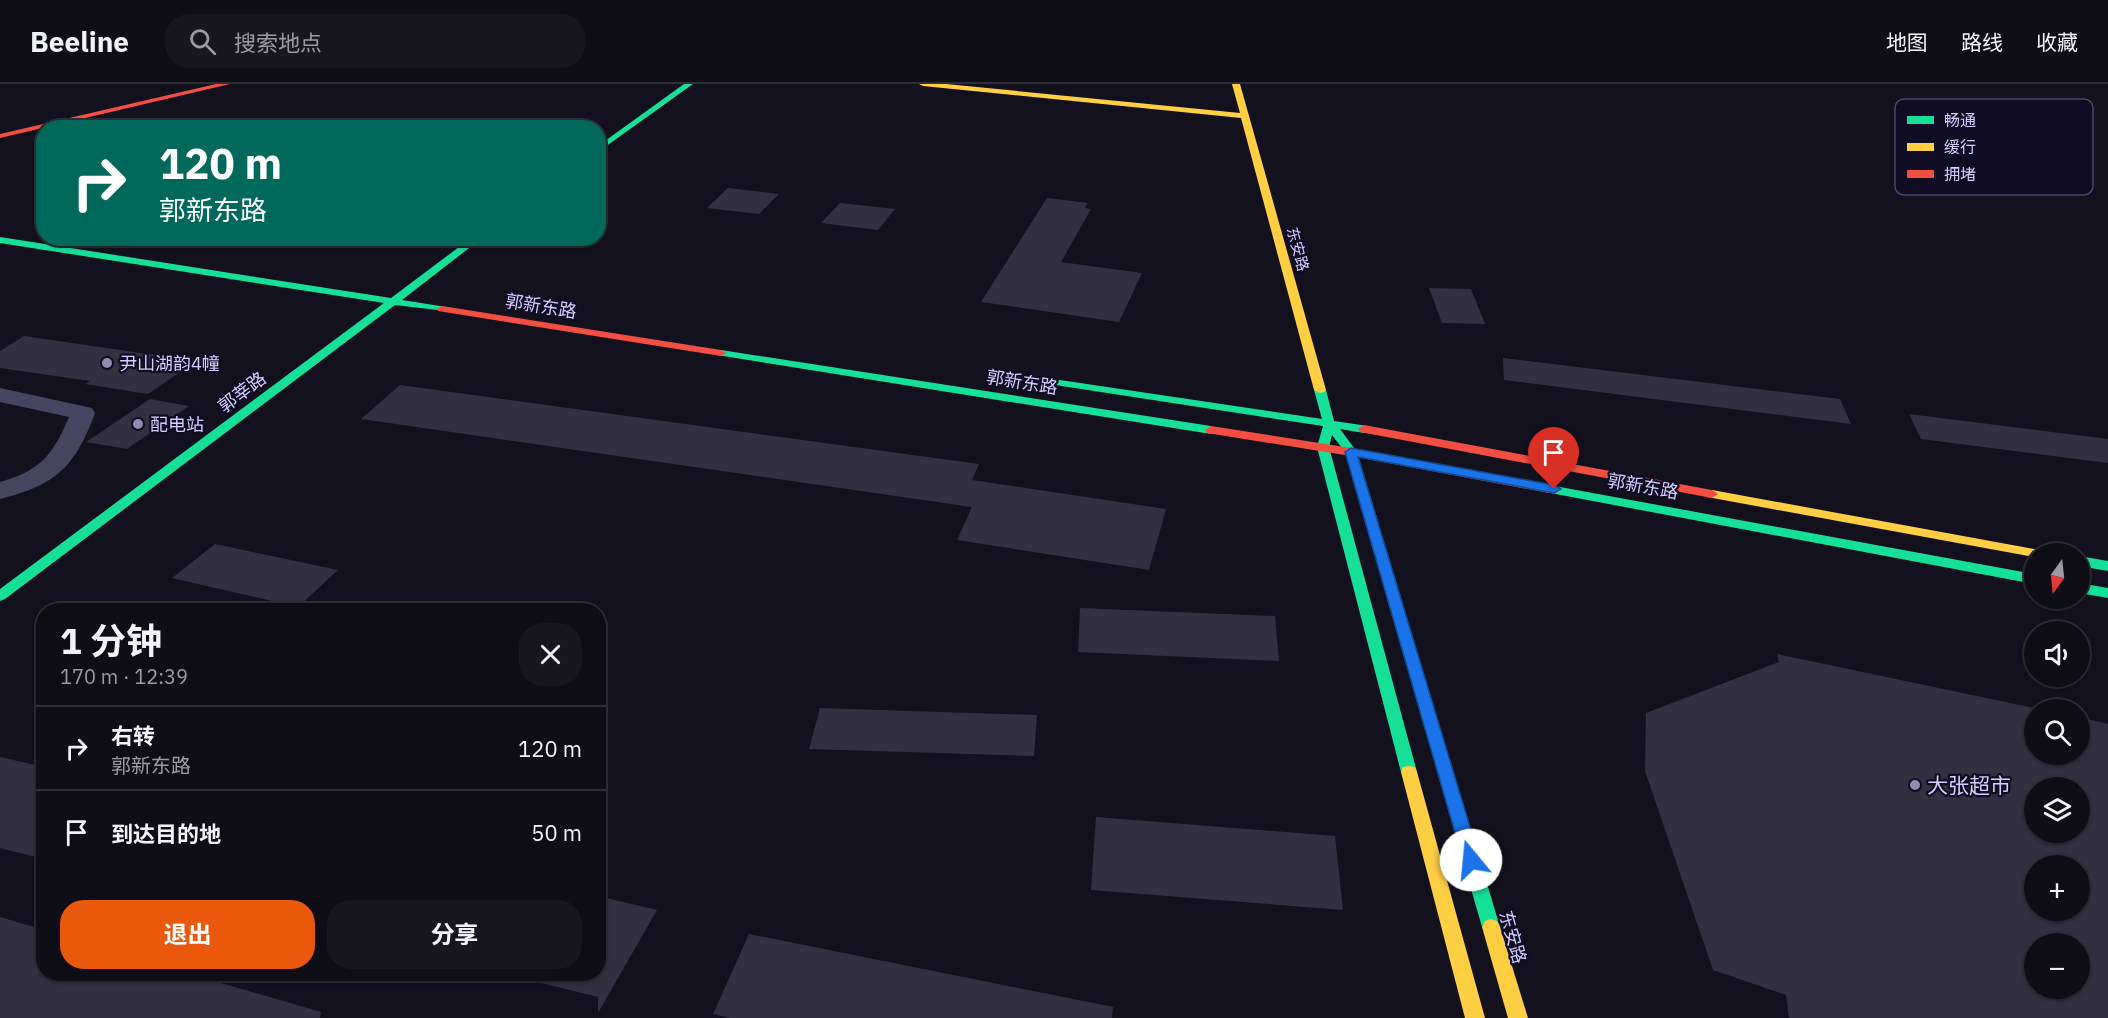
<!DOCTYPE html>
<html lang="zh">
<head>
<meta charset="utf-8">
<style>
  :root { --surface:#0f0d16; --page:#18161f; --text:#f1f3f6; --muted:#9b9ca1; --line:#2f2d35; --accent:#ea580c }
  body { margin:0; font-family:"IBM Plex Sans","Noto Sans SC",sans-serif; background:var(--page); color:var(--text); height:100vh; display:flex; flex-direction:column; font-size:22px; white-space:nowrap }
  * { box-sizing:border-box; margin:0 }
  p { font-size:20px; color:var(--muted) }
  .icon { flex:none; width:33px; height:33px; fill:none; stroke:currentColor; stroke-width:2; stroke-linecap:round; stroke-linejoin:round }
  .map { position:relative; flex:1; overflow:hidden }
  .side { position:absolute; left:36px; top:519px; width:570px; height:378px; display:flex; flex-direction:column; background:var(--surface); border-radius:24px; box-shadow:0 2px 4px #0004,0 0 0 2px var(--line) }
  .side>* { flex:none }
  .top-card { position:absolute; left:36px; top:36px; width:570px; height:126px; border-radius:24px; box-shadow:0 2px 4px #0004,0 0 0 2px var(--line); background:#00695c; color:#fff; overflow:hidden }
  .needle { width:39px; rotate:195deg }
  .buttons { position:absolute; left:2024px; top:459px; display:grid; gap:12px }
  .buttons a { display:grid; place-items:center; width:66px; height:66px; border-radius:50%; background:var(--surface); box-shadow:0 2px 4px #0004,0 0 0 2px var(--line); font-size:30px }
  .pin { position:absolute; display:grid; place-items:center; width:51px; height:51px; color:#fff; margin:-62px -26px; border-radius:50% 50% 50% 0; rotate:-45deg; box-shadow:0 0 6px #0007 }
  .pin .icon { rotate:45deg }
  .me { position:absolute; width:66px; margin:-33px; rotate:343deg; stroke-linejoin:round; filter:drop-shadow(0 0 4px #0008) }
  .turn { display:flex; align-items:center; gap:21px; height:126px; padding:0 24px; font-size:27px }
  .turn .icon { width:78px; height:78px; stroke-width:2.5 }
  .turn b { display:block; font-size:42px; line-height:51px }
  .round { display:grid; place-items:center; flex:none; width:63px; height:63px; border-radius:24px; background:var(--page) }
  .headline { display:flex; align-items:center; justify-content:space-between; height:102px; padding:0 24px }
  h1 { font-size:36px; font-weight:700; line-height:45px }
  .button { display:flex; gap:12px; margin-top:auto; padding:12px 24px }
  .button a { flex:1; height:69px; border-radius:24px; background:var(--accent); color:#fff; font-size:24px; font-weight:700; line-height:69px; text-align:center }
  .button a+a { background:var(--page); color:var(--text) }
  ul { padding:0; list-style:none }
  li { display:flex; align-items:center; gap:18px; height:84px; padding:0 24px; border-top:2px solid var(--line) }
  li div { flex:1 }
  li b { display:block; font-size:22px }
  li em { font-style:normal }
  header { display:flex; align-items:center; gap:36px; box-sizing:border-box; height:84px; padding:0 30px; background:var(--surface); border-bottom:2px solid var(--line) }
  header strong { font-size:28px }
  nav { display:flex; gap:33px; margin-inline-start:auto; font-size:21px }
  .search { width:420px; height:54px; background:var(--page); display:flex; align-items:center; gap:15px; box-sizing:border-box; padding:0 21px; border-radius:24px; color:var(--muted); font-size:22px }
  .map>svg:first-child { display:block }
  .building { fill:#322f40; fill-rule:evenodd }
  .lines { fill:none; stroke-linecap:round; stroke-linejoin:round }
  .street { fill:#46455f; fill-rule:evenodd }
  .fast { fill:#16e098; fill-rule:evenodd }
  .slow { fill:#ffcf43; fill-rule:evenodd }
  .jam { fill:#f24e42; fill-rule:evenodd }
  .route { fill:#1a73e8; stroke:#114b97; stroke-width:1.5 }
  .poi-dot { fill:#908cb0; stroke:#100c23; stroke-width:2 }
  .labels { text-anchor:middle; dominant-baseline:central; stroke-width:4.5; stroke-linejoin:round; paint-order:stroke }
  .far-street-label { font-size:15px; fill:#d3ceff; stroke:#100c23 }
  .street-label { font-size:18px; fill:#d3ceff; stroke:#100c23 }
  .poi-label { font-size:18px; fill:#d3ceff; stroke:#100c23; text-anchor:start }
  .near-poi-label { font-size:21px; fill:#d3ceff; stroke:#100c23; text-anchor:start }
  .key { fill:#100c23; stroke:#4a4665; stroke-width:1.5 }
  .key-label { font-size:16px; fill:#d3ceff }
</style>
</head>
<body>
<header>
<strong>Beeline</strong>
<div class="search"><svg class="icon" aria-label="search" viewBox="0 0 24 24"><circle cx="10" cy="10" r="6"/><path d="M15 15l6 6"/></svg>搜索地点</div>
<nav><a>地图</a><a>路线</a><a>收藏</a></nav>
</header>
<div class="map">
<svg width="2108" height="934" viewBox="0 0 2108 934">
  <rect width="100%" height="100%" fill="#14111e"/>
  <g class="building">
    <path d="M728,104l51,6 -20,20 -52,-6z"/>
    <path d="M1047,114l41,5 -3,5 6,1 -30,53 81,11 -23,49 -138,-20z"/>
    <path d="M840,119l55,6 -17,21 -57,-7z"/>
    <path d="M1429,204l42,1 14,35 -43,-1z"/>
    <path d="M24,252l172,25 -48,33 -63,-10 5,-3 -90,-13v-17z"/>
    <path d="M1503,274l337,41 11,25 -347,-44z"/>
    <path d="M400,301l579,79 -7,16 194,29 -17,61 -192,-30 15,-33 -611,-88z"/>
    <path d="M150,315l39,7 -62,43 -41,-7z"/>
    <path d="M1909,330l199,25v24l-187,-24z"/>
    <path d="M215,460l123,26 -40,37 -126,-29z"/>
    <path d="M1080,524l195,8 4,45 -201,-9z"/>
    <path d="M1777,570l257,54v46h45v-37l29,7v294h-319l-3,-23 -73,-25 -68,-199 1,-58 133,-51zM2034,704h45v44h-45zM2034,782h45v44h-45zM2034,860h45v44h-45z"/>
    <path d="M820,624l217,7 -3,41 -225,-7z"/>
    <path d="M0,673l44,10v92l-44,-11z"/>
    <path d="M1096,733l239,19 8,74 -252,-20z"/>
    <path d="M598,812l59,14 -59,103v-16l-61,-15 1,-8h60z"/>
    <path d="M0,833l44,13v44h146l131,38 -1,6h-320z"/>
    <path d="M749,850l364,73 -1,11h-381l-18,-4z"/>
  </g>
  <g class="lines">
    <path class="street" d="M0,304l92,20 3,5c-20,54 -39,72 -95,86v-17c40,-11 53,-27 69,-65l-69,-15z"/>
    <g class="fast">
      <path d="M684,0h9l-95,68v-6z"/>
      <path d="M0,153l391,61 80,-60h11l-80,62 44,7v4l-51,-6 -390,294 -5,2v-12l384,-286 -384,-60z"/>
      <path d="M721,266l490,76 6,4 -6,4 -494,-79 -1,-2z"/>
      <path d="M1033,292l289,43 -8,-29 6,-3 6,3 8,31 34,5 2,3 -6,4 -24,-4 17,23 143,475 -3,6 -6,2 -6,-2 -3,-6 -137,-475 -13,-17 -3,12 88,325 -2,5 -6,1 -6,-1 -2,-5 -84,-325 6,-21 -294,-45 -2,-2z"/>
      <path d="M1549,401l485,89v10l-489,-92 -2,-3z"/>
      <path d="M2079,472l29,5v10l-29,-5z"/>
      <path d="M2079,499l29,5v10l-29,-5z"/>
    </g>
    <g class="slow">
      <path d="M919,0h27l294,29 -8,-29h8l86,306 -2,2 -4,1 -6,-3 -73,-272 -318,-32z"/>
      <path d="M1712,406l328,60 6,4h-12v3l-327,-60 -1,-3 1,-3z"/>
      <path d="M1409,682l6,1 2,5 68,246h-20l-64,-246 2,-5z"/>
      <path d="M1491,835l6,2 3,6 28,91h-20l-26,-91 3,-6z"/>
    </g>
    <g class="jam">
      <path d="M216,0h14l-230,54v-4z"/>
      <path d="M442,222l279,44 5,3 -5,3 -283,-45 -1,-2z"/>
      <path d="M1364,341l348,65 6,4 -6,4 -352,-66 -2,-3z"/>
      <path d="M1211,342l140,22 198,37 6,4 -6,4 -198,-37 -144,-23 -2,-3z"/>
    </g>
  </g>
  <path class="route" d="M1351,364l203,37 7,4 -7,4 -196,-36 122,403 -2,5 -7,2 -6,-2 -2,-5 -118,-408z"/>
  <g class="poi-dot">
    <circle cx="107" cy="279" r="6"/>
    <circle cx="138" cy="340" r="6"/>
    <circle cx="1915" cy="701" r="6"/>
  </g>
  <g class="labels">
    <g class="far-street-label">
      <text transform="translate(1298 165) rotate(75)">东安路</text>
    </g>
    <g class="street-label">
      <text transform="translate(541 222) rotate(9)">郭新东路</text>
      <text transform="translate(1022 298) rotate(9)">郭新东路</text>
      <text transform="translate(242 308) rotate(-37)">郭莘路</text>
      <text transform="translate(1643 402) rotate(10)">郭新东路</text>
      <text transform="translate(1513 853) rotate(74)">东安路</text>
    </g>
    <g class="poi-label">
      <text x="119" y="279">尹山湖韵4幢</text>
      <text x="150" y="340">配电站</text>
    </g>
    <g class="near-poi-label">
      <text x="1927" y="701">大张超市</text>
    </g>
  </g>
  <rect x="1895" y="15" width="198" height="96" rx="9" class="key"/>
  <rect x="1907" y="32" width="27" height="8" fill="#16e098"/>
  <rect x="1907" y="59" width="27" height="8" fill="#ffcf43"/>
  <rect x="1907" y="86" width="27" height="8" fill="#f24e42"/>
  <g class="key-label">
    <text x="1944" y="42">畅通</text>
    <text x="1944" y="69">缓行</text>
    <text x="1944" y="96">拥堵</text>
  </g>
</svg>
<div class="buttons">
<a><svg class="needle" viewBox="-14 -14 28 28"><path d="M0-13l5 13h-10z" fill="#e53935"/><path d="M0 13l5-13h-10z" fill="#9b9ca1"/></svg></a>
<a><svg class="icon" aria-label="sound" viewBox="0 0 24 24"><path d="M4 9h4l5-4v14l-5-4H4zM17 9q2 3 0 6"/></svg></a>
<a><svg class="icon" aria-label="search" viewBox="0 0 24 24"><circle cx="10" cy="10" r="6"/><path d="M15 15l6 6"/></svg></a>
<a><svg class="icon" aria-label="layers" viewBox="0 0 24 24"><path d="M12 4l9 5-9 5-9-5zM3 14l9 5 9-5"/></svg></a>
<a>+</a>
<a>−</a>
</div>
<div class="pin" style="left:1554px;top:405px;background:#d93025"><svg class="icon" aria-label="arrive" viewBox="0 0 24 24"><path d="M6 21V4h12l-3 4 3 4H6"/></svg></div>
<svg class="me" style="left:1471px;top:776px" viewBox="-20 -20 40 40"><circle r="19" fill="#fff"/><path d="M0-13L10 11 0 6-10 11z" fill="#1a73e8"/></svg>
<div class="top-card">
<div class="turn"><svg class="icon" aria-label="right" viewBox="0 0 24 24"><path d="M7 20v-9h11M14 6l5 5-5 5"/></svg><div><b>120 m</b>郭新东路</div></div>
</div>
<section class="side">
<div class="headline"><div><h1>1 分钟</h1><p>170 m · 12:39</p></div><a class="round"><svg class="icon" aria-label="close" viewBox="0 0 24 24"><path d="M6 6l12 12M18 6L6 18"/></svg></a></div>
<ul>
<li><svg class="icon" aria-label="right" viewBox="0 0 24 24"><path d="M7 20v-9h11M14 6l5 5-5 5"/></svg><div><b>右转</b><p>郭新东路</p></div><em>120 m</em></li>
<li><svg class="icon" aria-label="arrive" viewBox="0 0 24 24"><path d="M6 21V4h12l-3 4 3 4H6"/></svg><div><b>到达目的地</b></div><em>50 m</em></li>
</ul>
<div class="button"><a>退出</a><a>分享</a></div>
</section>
</div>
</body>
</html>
